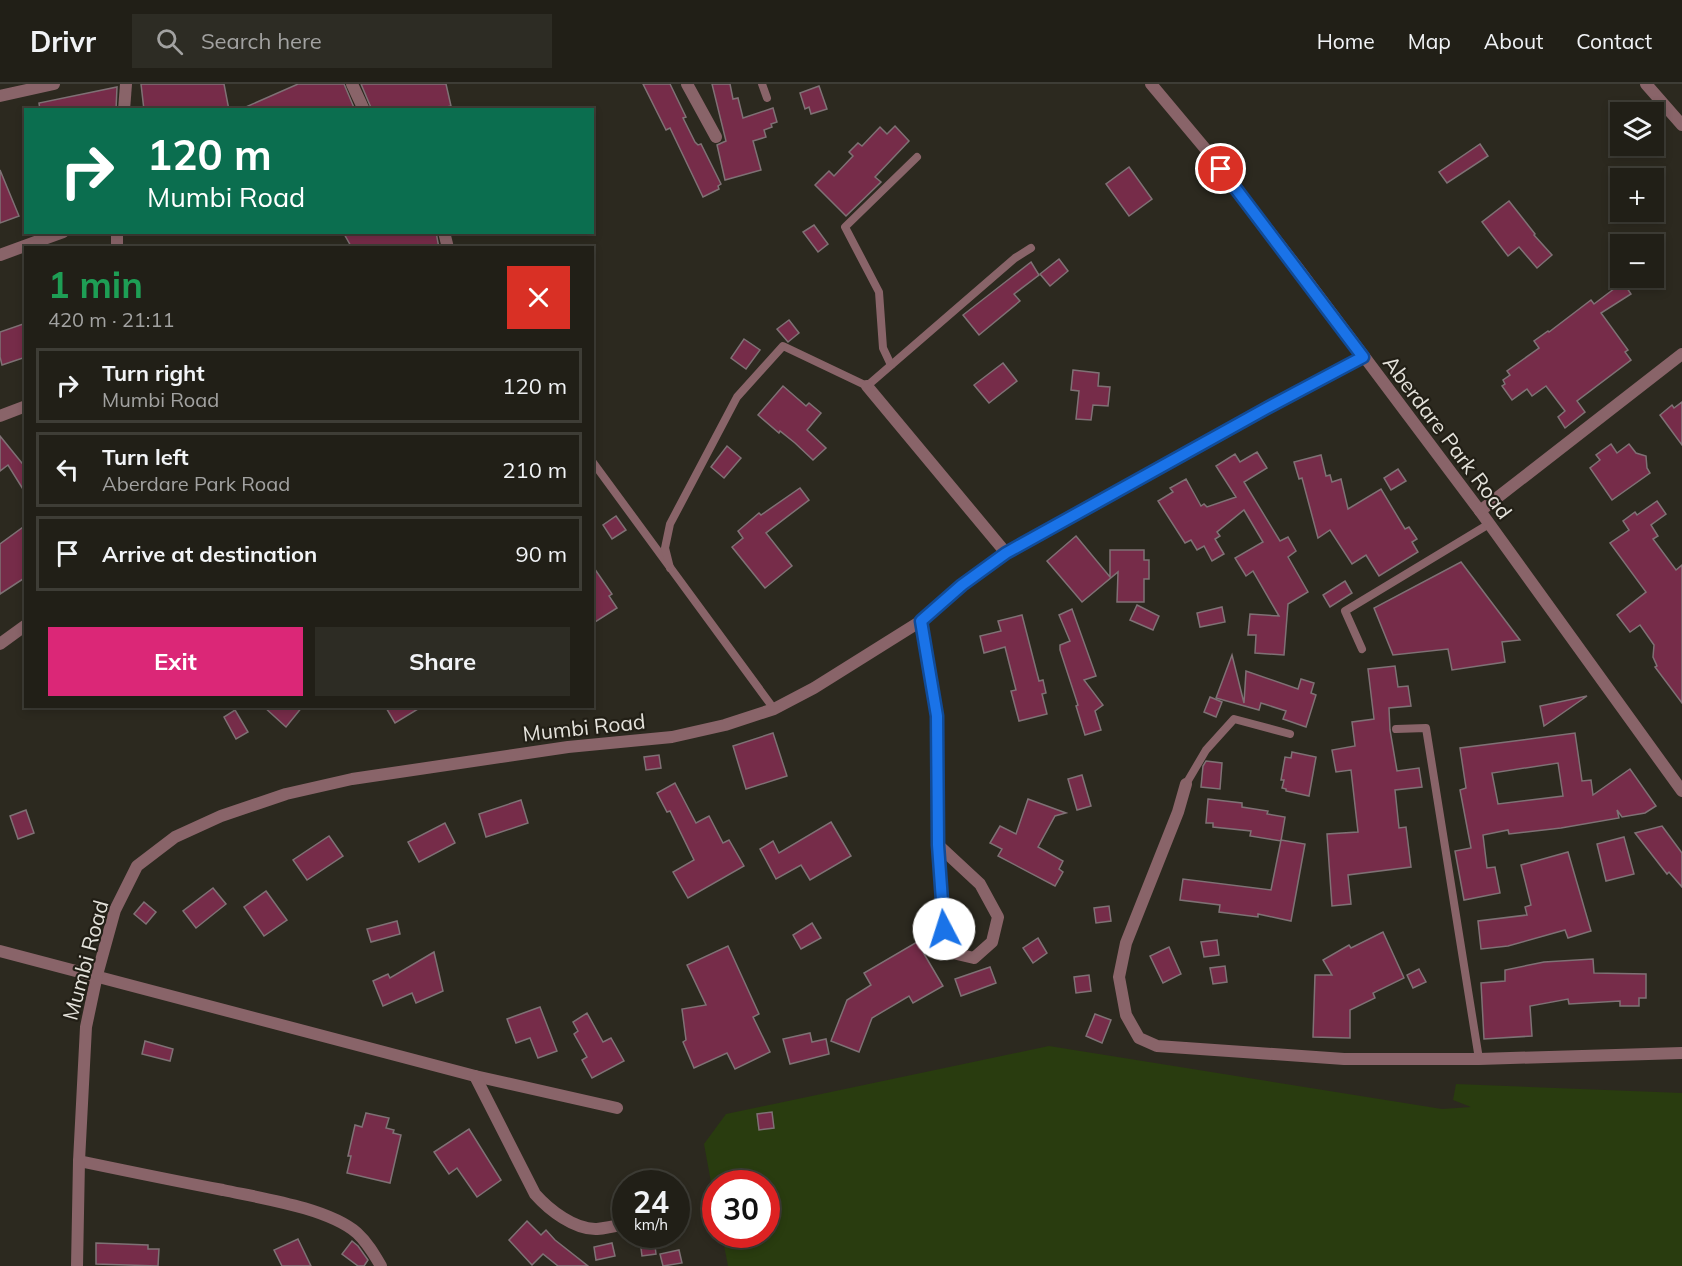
<!DOCTYPE html>
<html lang="en">
<head>
<meta charset="utf-8">
<style>
  :root { --surface:#211f17; --page:#2d2c24; --text:#f1f3f6; --muted:#a2a2a1; --line:#3e3d36; --accent:#db2777 }
  body { margin:0; font-family:Mulish,sans-serif; background:var(--page); color:var(--text); height:100vh; display:flex; flex-direction:column; font-size:22px; white-space:nowrap }
  * { box-sizing:border-box; margin:0 }
  p { font-size:20px; color:var(--muted) }
  .icon { flex:none; width:33px; height:33px; fill:none; stroke:currentColor; stroke-width:2; stroke-linecap:round; stroke-linejoin:round }
  .map { position:relative; flex:1; overflow:hidden }
  .sheet { position:absolute; left:24px; top:162px; width:570px; height:462px; display:flex; flex-direction:column; background:var(--surface); border-radius:0px; box-shadow:0 3px 9px #0003,0 0 0 2px var(--line) }
  .sheet>* { flex:none }
  .banner { position:absolute; left:24px; top:24px; width:570px; height:126px; border-radius:0px; box-shadow:0 3px 9px #0003,0 0 0 2px var(--line); background:#0b6e4f; color:#fff; overflow:hidden }
  .buttons { position:absolute; left:1610px; top:18px; display:grid; gap:12px }
  .buttons a { display:grid; place-items:center; width:54px; height:54px; border-radius:0px; background:var(--surface); box-shadow:0 3px 9px #0003,0 0 0 2px var(--line); font-size:30px }
  .speed { position:absolute; left:612px; top:1086px; display:flex; gap:12px; font-size:30px; font-weight:700; text-align:center }
  .speed>* { display:grid; place-content:center; width:78px; height:78px; border-radius:50%; background:var(--surface); box-shadow:0 3px 9px #0003,0 0 0 2px var(--line); line-height:1 }
  .speed small { font-size:15px; font-weight:400 }
  .speed .limit { border:9px solid #d22; background:#fff; color:#111 }
  .pin { position:absolute; display:grid; place-items:center; width:51px; height:51px; color:#fff; margin:-26px; border:3px solid #fff; border-radius:50%; box-shadow:0 2px 6px #0007 }
  .me { position:absolute; width:66px; margin:-33px; rotate:355deg; stroke-linejoin:round; filter:drop-shadow(0 0 4px #0008) }
  .turn { display:flex; align-items:center; gap:21px; height:126px; padding:0 24px; font-size:27px }
  .turn .icon { width:78px; height:78px; stroke-width:2.5 }
  .turn b { display:block; font-size:42px; line-height:51px }
  .round { display:grid; place-items:center; flex:none; width:63px; height:63px; border-radius:0px; background:var(--page) }
  .head { display:flex; align-items:center; justify-content:space-between; height:102px; padding:0 24px }
  h1 { font-size:36px; font-weight:700; line-height:45px; color:#1e9e55 }
  .cta { display:flex; gap:12px; margin-top:auto; padding:12px 24px }
  .cta a { flex:1; height:69px; border-radius:0px; background:var(--accent); color:#fff; font-size:24px; font-weight:700; line-height:69px; text-align:center }
  .cta a+a { background:var(--page); color:var(--text) }
  ul { padding:0; list-style:none }
  li { display:flex; align-items:center; gap:18px; height:75px; margin:0 12px 9px; padding:0 12px; border:3px solid var(--line); border-radius:0px }
  li div { flex:1 }
  li b { display:block; font-size:22px }
  li em { font-style:normal }
  header { display:flex; align-items:center; gap:36px; box-sizing:border-box; height:84px; padding:0 30px; background:var(--surface); border-bottom:2px solid var(--line) }
  header strong { font-size:28px }
  nav { display:flex; gap:33px; margin-inline-start:auto; font-size:21px }
  .search { width:420px; height:54px; background:var(--page); display:flex; align-items:center; gap:15px; box-sizing:border-box; padding:0 21px; border-radius:0px; color:var(--muted); font-size:22px }
  .map>svg:first-child { display:block }
  .green { fill:#293c0f }
  .building { fill:#762c49; stroke:#7f7175; stroke-width:1.5; fill-rule:evenodd }
  .lines { fill:none; stroke-linecap:round; stroke-linejoin:round }
  .service { stroke:#896469; stroke-width:8 }
  .minor { stroke:#896469; stroke-width:12 }
  .tertiary { stroke:#896469; stroke-width:12 }
  .route-casing { stroke:#114b97; stroke-width:15 }
  .route { stroke:#1a73e8; stroke-width:10 }
  .labels { text-anchor:middle; dominant-baseline:central; stroke-width:4.5; stroke-linejoin:round; paint-order:stroke }
  .street-label { font-size:21px; fill:#e4e2db; stroke:#221f16 }
</style>
</head>
<body>
<header>
<strong>Drivr</strong>
<div class="search"><svg class="icon" aria-label="search" viewBox="0 0 24 24"><circle cx="10" cy="10" r="6"/><path d="M15 15l6 6"/></svg>Search here</div>
<nav><a>Home</a><a>Map</a><a>About</a><a>Contact</a></nav>
</header>
<div class="map">
<svg width="1682" height="1182" viewBox="0 0 1682 1182">
  <rect width="100%" height="100%" fill="#2c291f"/>
  <path class="green" d="M1049,962l393,63 29,-2 -18,-7 3,-16 226,9v173h-954l-6,-31 44,-1v-50h-50l-1,20 -11,-60 22,-30z"/>
  <g class="building">
    <path d="M141,0h83l5,26h-85z"/>
    <path d="M298,0h46l11,26h-116z"/>
    <path d="M361,0h85l5,22 -9,2v2h-70z"/>
    <path d="M643,0h27l16,33 -3,1 12,24 3,3 3,-1 20,40 -3,2 1,3 -16,8 -33,-69 -4,2z"/>
    <path d="M712,0h18l3,15 5,-1 5,20 30,-10 4,14 -6,2 1,3 -8,3 2,7 -13,4 8,29 -36,10 -8,-35 9,-4z"/>
    <path d="M819,2l8,23 -16,5 -2,-7 -4,2 -5,-16z"/>
    <path d="M117,3l-1,23h-76l-1,-7z"/>
    <path d="M895,42l14,15 -34,36 6,5 -35,34 -31,-31 14,-14 5,5 19,-20 -4,-4 9,-9 4,3 18,-19 7,7z"/>
    <path d="M1480,60l8,12 -41,27 -8,-11z"/>
    <path d="M1129,83l23,32 -23,17 -23,-32z"/>
    <path d="M0,86l19,46 -19,7z"/>
    <path d="M1509,117l26,33 -1,1 18,20 -15,13 -18,-21 -11,9 -26,-34z"/>
    <path d="M814,141l14,19 -10,8 -15,-20z"/>
    <path d="M343,148h93l3,16h-87z"/>
    <path d="M1059,175l9,12 -18,15 -10,-12z"/>
    <path d="M1031,178l8,13 -25,19 6,7 -41,34 -16,-20z"/>
    <path d="M1623,198l8,12 -30,19 27,37 -3,2 6,8 -54,41 8,11 -20,16 -7,-11 7,-6 -19,-25 -14,10 -5,-7 -15,11 -10,-14 3,-2 -2,-4 7,-5 -3,-4 32,-23 -5,-7 14,-10 1,1 42,-32 3,4z"/>
    <path d="M789,236l10,13 -11,9 -11,-13z"/>
    <path d="M26,239v34l-24,8 -2,-8v-25z"/>
    <path d="M744,255l16,11 -14,19 -15,-11z"/>
    <path d="M1003,279l14,18 -28,22 -15,-18z"/>
    <path d="M1073,286l26,3 -1,13 12,1 -2,19 -15,-1 -2,15 -15,-1 3,-28 -8,-1z"/>
    <path d="M783,302l23,20 3,-3 12,10 -14,17 19,18 -13,12 -18,-17 -15,-12 -1,2 -21,-18z"/>
    <path d="M1682,318v43l-22,-30 12,-10 2,3z"/>
    <path d="M0,352l26,32v26l-18,-29 -8,6z"/>
    <path d="M1611,360l6,9 12,-9 7,9 10,3 1,12 3,5 -38,27 -22,-32 10,-8 -4,-5z"/>
    <path d="M727,362l14,12 -17,20 -13,-11z"/>
    <path d="M1257,368l10,16 -23,14 36,59 8,-4 8,14 -8,6 20,35 -20,12 -4,51 -29,-2 1,-18h-8l2,-21 29,2 -26,-45 -7,5 -11,-18 28,-16 -19,-32 -27,22 3,4 -5,3 9,15 -12,7 -8,-15 -7,4 -6,-10 -6,3 -27,-42 15,-9 -3,-4 16,-9 15,27 3,-2 3,3 29,-10 -20,-31 19,-12 5,8z"/>
    <path d="M1321,371l5,21 4,-1 2,7 9,-3 7,30 33,-20 24,40 4,-2 8,12 -5,3 6,10 -39,24 -13,-21 -14,9 -22,-34 -12,8 -16,-60 -3,1 -5,-17z"/>
    <path d="M1398,385l8,12 -15,9 -7,-12z"/>
    <path d="M800,404l9,12 -43,33 26,33 -27,22 -33,-41 11,-9 -5,-7 21,-18 2,2z"/>
    <path d="M1657,417l9,13 -15,11 7,11 -5,3 23,31 6,-5v138l-27,-36 2,-1 -4,-9 1,-12 -14,-20 -10,7 -13,-17 29,-23 -36,-49 19,-13 -6,-9 12,-9 2,3z"/>
    <path d="M616,432l10,14 -14,9 -9,-14z"/>
    <path d="M26,441v52l-26,17v-50z"/>
    <path d="M1076,452l34,41v-27h34v10h5v19h-5v23h-27l1,-30 -36,30 -35,-41z"/>
    <path d="M1461,478l59,78 -18,2 3,20 -53,8 -4,-21 -55,6 -19,-47z"/>
    <path d="M592,481l20,29 -3,2 8,12 -25,16z"/>
    <path d="M1345,497l7,12 -22,14 -7,-12z"/>
    <path d="M1137,521l22,11 -6,14 -23,-10z"/>
    <path d="M1222,523l3,15 -25,5 -3,-14z"/>
    <path d="M1072,525l24,67 -12,4 19,25 -8,6 6,19 -16,5 -9,-29 2,-1 -18,-55v-5l10,-4 -11,-26z"/>
    <path d="M1022,531l17,66 4,-1 3,13 -4,1 5,20 -28,7 -8,-30 5,-1 -11,-43 -21,6 -4,-17 21,-5 -3,-10z"/>
    <path d="M1232,571l12,48 2,-32 52,18 3,-10 13,4 -3,10 5,2 -10,32 -23,-8 3,-8 -25,-8 -2,7 -43,-12z"/>
    <path d="M1395,582l3,21 10,-1 3,20 -22,2 1,22 7,41 22,-3 3,19 -27,3 4,38 7,-1 5,40 -63,8 3,29 -19,2 -5,-72 31,-2 -7,-62 -15,2 -4,-22 23,-4 -3,-24 22,-3 -6,-50z"/>
    <path d="M1587,612l-43,30 -4,-20z"/>
    <path d="M1210,613l12,5 -6,15 -12,-5z"/>
    <path d="M263,622h40l-17,21z"/>
    <path d="M385,622h38l-28,17z"/>
    <path d="M235,626l13,22 -12,7 -12,-22z"/>
    <path d="M773,649l14,43 -41,13 -13,-43z"/>
    <path d="M1575,649l7,48 9,-1 2,15 37,-26 26,37 -11,7 -23,4 -5,-7 2,8 -58,10 -52,6 -1,-4 -25,5 4,33 8,-1 5,26 -36,7 -9,-49 16,-3 -11,-58 6,-2 -6,-40zM1558,679l5,33 -65,8 -6,-31z"/>
    <path d="M1292,668l24,5 -7,39 -23,-5v-2l-4,-1 2,-8h-3l4,-23 6,1z"/>
    <path d="M659,671l2,13 -15,2 -2,-13z"/>
    <path d="M1206,677l16,2 -2,26 -19,-2 2,-21z"/>
    <path d="M1082,691l9,31 -14,4 -9,-31z"/>
    <path d="M675,699l21,40 13,-7 14,27 6,-3 15,26 -56,32 -15,-26 21,-12 -24,-49 -3,1 -10,-19z"/>
    <path d="M1028,715l38,14 -11,3 -17,31 25,14 -4,8 4,3 -8,14 -57,-30 4,-7 -12,-6 10,-17 16,8z"/>
    <path d="M1208,715l34,4v4l26,4 -1,3 18,3 -4,24 -31,-5 1,-5 -38,-4v-4h-7z"/>
    <path d="M521,716l7,23 -42,14 -7,-23z"/>
    <path d="M26,726l8,23 -16,6 -8,-23z"/>
    <path d="M831,738l20,34 -41,24 -9,-15 -25,14 -16,-30 13,-8 6,12z"/>
    <path d="M445,739l10,20 -36,19 -11,-20z"/>
    <path d="M1662,742l20,27v34l-13,-15 -2,2 -32,-41z"/>
    <path d="M329,752l14,20 -36,24 -14,-20z"/>
    <path d="M1624,753l10,37 -28,7 -9,-37z"/>
    <path d="M1281,756l24,4 -14,77 -33,-7v3l-39,-5 1,-7 -40,-5 3,-21 88,11z"/>
    <path d="M1568,768l23,79 -23,7 -3,-8 -57,16 -27,3 -3,-28 49,-6 -2,-8 6,-2 -10,-40z"/>
    <path d="M213,804l13,16 -30,24 -13,-17z"/>
    <path d="M266,807l21,29 -23,16 -20,-29z"/>
    <path d="M144,818l12,10 -10,12 -12,-10z"/>
    <path d="M1109,822l2,15 -15,2 -2,-15z"/>
    <path d="M397,837l3,13 -29,8 -4,-13z"/>
    <path d="M812,839l9,15 -20,11 -8,-14z"/>
    <path d="M1383,848l21,46 -31,15 2,5 -25,12v28l-37,-1 2,-62h17l-9,-15 26,-15 2,3z"/>
    <path d="M1038,854l9,15 -14,10 -10,-15z"/>
    <path d="M1217,856l2,15 -15,2 -3,-15z"/>
    <path d="M917,858l26,44 -30,17 -4,-7 -37,22 -13,34 -28,-11 16,-41 24,-15 -7,-12z"/>
    <path d="M728,862l31,68 -6,3 17,35 -35,17 -8,-16 -33,15 -11,-26 3,-2 -4,-31 24,-4 -19,-40z"/>
    <path d="M1169,863l12,27 -18,9 -13,-27z"/>
    <path d="M434,868l9,39 -27,12 -4,-10 -29,13 -10,-25 15,-7 2,4z"/>
    <path d="M1593,875l1,14 52,1v24h-7v8h-19v-5l-51,3 -1,-5 -38,7 2,30 -48,3 -3,-56 24,-2v-11l39,-8z"/>
    <path d="M1225,882l2,16 -14,2 -3,-16z"/>
    <path d="M990,883l6,16 -35,13 -6,-17z"/>
    <path d="M1419,885l7,13 -13,6 -6,-13z"/>
    <path d="M1089,891l2,16 -15,2 -2,-16z"/>
    <path d="M540,923l17,44 -19,7 -8,-20 -14,5 -9,-24z"/>
    <path d="M587,929l16,29 8,-4 13,23 -32,17 -10,-18 5,-3 -13,-23 4,-3 -5,-9z"/>
    <path d="M1095,930l16,6 -9,23 -16,-7z"/>
    <path d="M810,949l2,9 14,-3 3,15 -39,10 -7,-25z"/>
    <path d="M145,957l28,8 -3,12 -28,-7z"/>
    <path d="M772,1028l2,16 -15,2 -2,-16z"/>
    <path d="M366,1029l23,5 -3,10 8,2 -1,3 8,2 -11,48 -43,-10 4,-17h-3l7,-31 7,2z"/>
    <path d="M469,1045l32,51 -24,17 -20,-29 -8,6 -15,-22z"/>
    <path d="M527,1137l14,14 5,-5 9,10 33,26h-30l-15,-12 -11,11 -23,-25z"/>
    <path d="M654,1154l2,16 -14,2 -2,-16z"/>
    <path d="M298,1155l13,27h-29l-8,-16z"/>
    <path d="M352,1157l6,5 10,14 -4,6h-6l-16,-12z"/>
    <path d="M96,1159l52,2v4h11l-1,17 -62,-2z"/>
    <path d="M612,1159l3,13 -19,4 -2,-13z"/>
    <path d="M679,1166l3,13 -19,3 -3,-12z"/>
  </g>
  <g class="lines">
    <g class="service">
      <path d="M762,0l5,14"/>
      <path d="M891,281l-8,-17 -4,-56 -34,-65 72,-70"/>
      <path d="M592,377l182,248"/>
      <path d="M670,484l-5,-20 5,-24 67,-127 46,-51 84,40 148,-128 16,-10"/>
      <path d="M1362,565l-17,-38 144,-87"/>
      <path d="M1396,645l30,-1 53,331"/>
      <path d="M1186,700l20,-34 28,-31 56,15"/>
    </g>
    <g class="minor">
      <path d="M352,0l12,26"/>
      <path d="M687,0l29,53"/>
      <path d="M1646,0l36,41"/>
      <path d="M0,12l54,-12"/>
      <path d="M124,26l2,-26"/>
      <path d="M444,148l4,16"/>
      <path d="M117,164v-16"/>
      <path d="M0,171l63,-23"/>
      <path d="M867,302l139,167"/>
      <path d="M0,332l26,-10"/>
      <path d="M1480,427l202,-157"/>
      <path d="M921,537l16,95 1,129 6,84 13,25 17,4 18,-16 6,-25 -18,-33 -42,-39"/>
      <path d="M0,560l26,-19"/>
      <path d="M1186,700l-8,28 -52,131 -7,34 7,38 13,23 18,8 187,13h135l203,-6"/>
      <path d="M0,867l475,125 142,32"/>
      <path d="M475,992l60,118c14,16 40,36 62,35 9,-1 19,-3 29,-5"/>
      <path d="M79,1077c48,10 96,20 144,29 37,8 105,18 134,43 10,9 17,21 24,33"/>
      <path d="M77,1182l2,-105 7,-134 11,-52 18,-65 22,-44 38,-29 46,-21 65,-22 66,-15 216,-32 104,-10 53,-12 49,-16 40,-21 107,-67 41,-36 44,-32 261,-145 96,-51"/>
    </g>
    <path class="tertiary" d="M1151,0l57,68 89,115 183,244 202,280"/>
  </g>
  <g class="lines">
    <defs>
      <path id="route" d="M944,845l-6,-84 -1,-129 -16,-95 41,-36 44,-32 261,-145 96,-51 -142,-188"/>
    </defs>
    <use href="#route" class="route-casing"/>
    <use href="#route" class="route"/>
  </g>
  <g class="labels">
    <g class="street-label">
      <text transform="translate(1448 353) rotate(53)">Aberdare Park Road</text>
      <text transform="translate(584 643) rotate(-6)">Mumbi Road</text>
      <text transform="translate(85 876) rotate(-75)">Mumbi Road</text>
    </g>
  </g>
</svg>
<div class="buttons">
<a><svg class="icon" aria-label="layers" viewBox="0 0 24 24"><path d="M12 4l9 5-9 5-9-5zM3 14l9 5 9-5"/></svg></a>
<a>+</a>
<a>−</a>
</div>
<div class="speed"><div>24<small>km/h</small></div><div class="limit">30</div></div>
<div class="pin" style="left:1221px;top:85px;background:#d93025"><svg class="icon" aria-label="arrive" viewBox="0 0 24 24"><path d="M6 21V4h12l-3 4 3 4H6"/></svg></div>
<svg class="me" style="left:944px;top:845px" viewBox="-20 -20 40 40"><circle r="19" fill="#fff"/><path d="M0-13L10 11 0 6-10 11z" fill="#1a73e8"/></svg>
<div class="banner">
<div class="turn"><svg class="icon" aria-label="right" viewBox="0 0 24 24"><path d="M7 20v-9h11M14 6l5 5-5 5"/></svg><div><b>120 m</b>Mumbi Road</div></div>
</div>
<section class="sheet">
<div class="head"><div><h1>1 min</h1><p>420 m · 21:11</p></div><a class="round" style="background:#d93025;color:#fff"><svg class="icon" aria-label="close" viewBox="0 0 24 24"><path d="M6 6l12 12M18 6L6 18"/></svg></a></div>
<ul>
<li><svg class="icon" aria-label="right" viewBox="0 0 24 24"><path d="M7 20v-9h11M14 6l5 5-5 5"/></svg><div><b>Turn right</b><p>Mumbi Road</p></div><em>120 m</em></li>
<li><svg class="icon" aria-label="left" viewBox="0 0 24 24"><path d="M17 20v-9H6M10 6l-5 5 5 5"/></svg><div><b>Turn left</b><p>Aberdare Park Road</p></div><em>210 m</em></li>
<li><svg class="icon" aria-label="arrive" viewBox="0 0 24 24"><path d="M6 21V4h12l-3 4 3 4H6"/></svg><div><b>Arrive at destination</b></div><em>90 m</em></li>
</ul>
<div class="cta"><a>Exit</a><a>Share</a></div>
</section>
</div>
</body>
</html>
